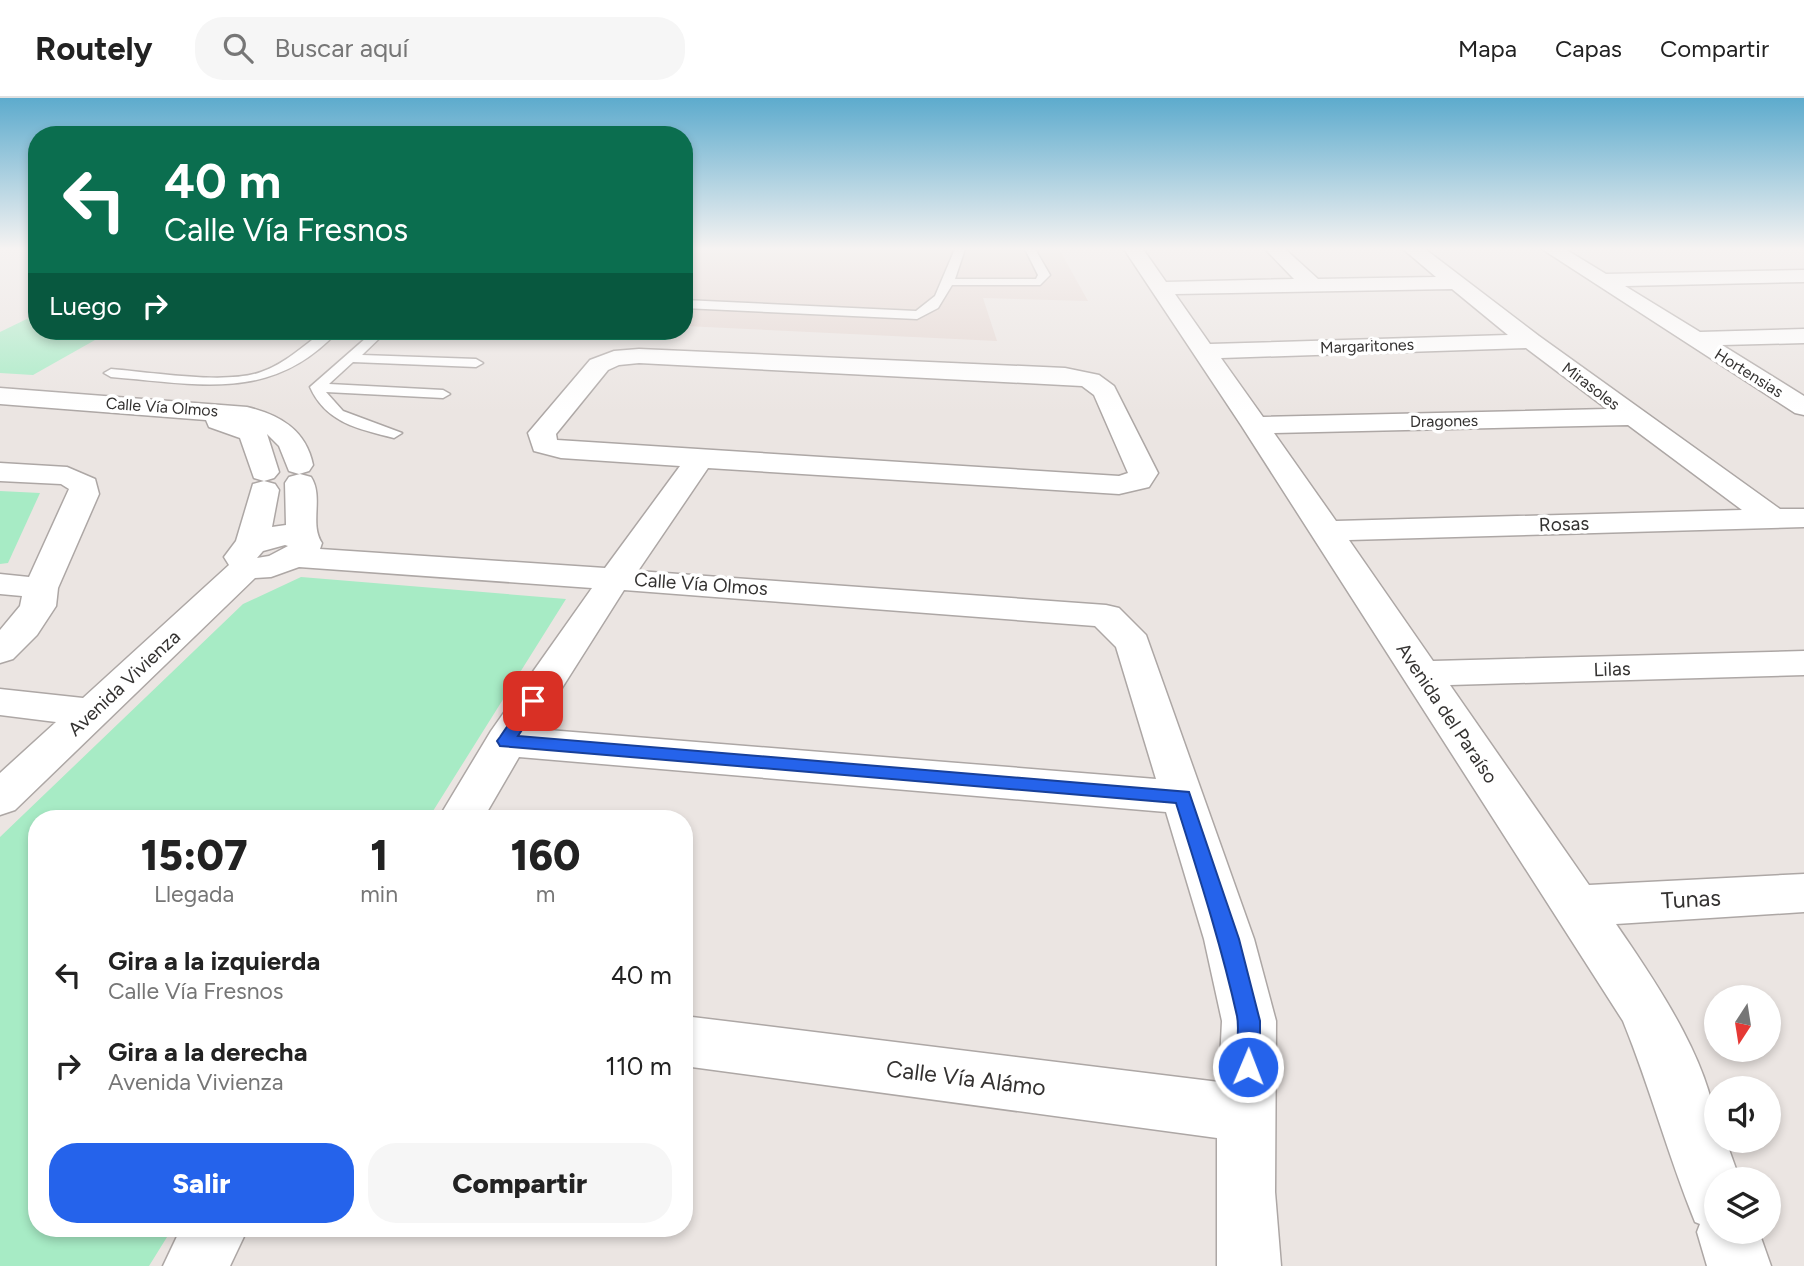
<!DOCTYPE html>
<html lang="es">
<head>
<meta charset="utf-8">
<style>
  :root { --surface:#fff; --page:#f6f6f6; --text:#222; --muted:#767676; --line:#e0e0e0; --accent:#2563eb }
  body { margin:0; font-family:Figtree,sans-serif; background:var(--page); color:var(--text); height:100vh; display:flex; flex-direction:column; font-size:26px; white-space:nowrap }
  * { box-sizing:border-box; margin:0 }
  p { font-size:23px; color:var(--muted) }
  .icon { flex:none; width:38px; height:38px; fill:none; stroke:currentColor; stroke-width:2; stroke-linecap:round; stroke-linejoin:round }
  .map { position:relative; flex:1; overflow:hidden }
  .drawer { position:absolute; left:28px; top:712px; width:665px; height:427px; display:flex; flex-direction:column; background:var(--surface); border-radius:28px; box-shadow:0 4px 10px #0003 }
  .drawer>* { flex:none }
  .hud { position:absolute; left:28px; top:28px; width:665px; height:214px; border-radius:28px; box-shadow:0 4px 10px #0003; background:#0b6e4f; color:#fff; overflow:hidden }
  .needle { width:46px; rotate:192deg }
  .controls { position:absolute; left:1704px; top:887px; display:grid; gap:14px }
  .controls a { display:grid; place-items:center; width:77px; height:77px; border-radius:50%; background:var(--surface); box-shadow:0 4px 10px #0003; font-size:35px }
  .pin { position:absolute; display:grid; place-items:center; width:60px; height:60px; color:#fff; margin:-30px; border-radius:14px; box-shadow:0 4px 10px #0006 }
  .me { position:absolute; width:77px; margin:-38px; rotate:1deg; stroke-linejoin:round; filter:drop-shadow(0 0 5px #0008) }
  .turn { display:flex; align-items:center; gap:24px; height:147px; padding:0 21px; font-size:32px }
  .turn .icon { width:91px; height:91px; stroke-width:2.5 }
  .turn b { display:block; font-size:49px; line-height:60px }
  .then { display:flex; align-items:center; height:66px; padding:0 21px; background:#0003; gap:14px; font-size:26px }
  .eta { display:flex; justify-content:space-evenly; align-items:center; height:119px; text-align:center }
  .eta b { font-size:42px; font-weight:800; line-height:49px }
  .cta { display:flex; gap:14px; margin-top:auto; padding:14px 21px }
  .cta a { flex:1; height:80px; border-radius:28px; background:var(--accent); color:#fff; font-size:28px; font-weight:800; line-height:80px; text-align:center }
  .cta a+a { background:var(--page); color:var(--text) }
  ul { padding:0; list-style:none }
  li { display:flex; align-items:center; gap:21px; height:91px; padding:0 21px }
  li div { flex:1 }
  li b { display:block; font-size:26px }
  li em { font-style:normal }
  header { display:flex; align-items:center; gap:42px; box-sizing:border-box; height:98px; padding:0 35px; background:var(--surface); border-bottom:2px solid var(--line) }
  header strong { font-size:33px }
  nav { display:flex; gap:38px; margin-inline-start:auto; font-size:24px }
  .search { width:490px; height:63px; background:var(--page); display:flex; align-items:center; gap:18px; box-sizing:border-box; padding:0 24px; border-radius:28px; color:var(--muted); font-size:26px }
  .map>svg:first-child { display:block }
  .built { fill:#e4d6d1 }
  .green { fill:#a7ebc5 }
  .lines { fill:none; stroke-linecap:round; stroke-linejoin:round }
  .lane-casing { stroke:#ada7a5; stroke-width:3 }
  .street-casing { stroke:#ada7a5; stroke-width:3 }
  .lane { fill:#fff; fill-rule:evenodd }
  .street { fill:#fff; fill-rule:evenodd }
  .route { fill:#2563eb; stroke:#184099; stroke-width:2 }
  .labels { text-anchor:middle; dominant-baseline:central; stroke-width:7; stroke-linejoin:round; paint-order:stroke }
  .far-street-label { font-size:16px; fill:#343231; stroke:#fff }
  .street-label { font-size:19px; fill:#343231; stroke:#fff }
  .near-street-label { font-size:23px; fill:#343231; stroke:#fff }
</style>
</head>
<body>
<header>
<strong>Routely</strong>
<div class="search"><svg class="icon" aria-label="search" viewBox="0 0 24 24"><circle cx="10" cy="10" r="6"/><path d="M15 15l6 6"/></svg>Buscar aquí</div>
<nav><a>Mapa</a><a>Capas</a><a>Compartir</a></nav>
</header>
<div class="map">
<svg width="1804" height="1168" viewBox="0 0 1804 1168">
  <rect width="100%" height="100%" fill="#ebe5e2"/>
  <path class="built" d="M684,151h375l29,52 -105,-3 14,43 -313,-15z"/>
  <g class="green">
    <path d="M37,216v17h74l-78,44 -33,-2v-41z"/>
    <path d="M0,393l40,2 -32,70 -8,1z"/>
    <path d="M301,479l265,22 -138,220h-391v409l135,1 -23,37h-149v-429l243,-233z"/>
  </g>
  <g class="lines">
    <defs>
      <g id="lane">
        <path d="M684,151h9l-9,6z"/>
        <path d="M955,151h10l-10,30h81l2,-4 -13,-26h10l15,26 -10,10h-88l-14,23 -21,11 -233,-11v-8l232,11 19,-15z"/>
        <path d="M324,233h14c-66,72 -140,53 -227,46l-7,-4 7,-4c39,3 115,16 150,3 24,-8 43,-27 63,-41z"/>
        <path d="M374,233h13l-25,24 114,4 7,4 -7,4 -123,-5 -24,22 114,6 7,4 -7,4 -117,-6 17,19 59,22 -8,5c-35,-9 -68,-15 -84,-51z"/>
      </g>
      <g id="street">
        <path d="M1124,151h19l23,33 128,-3 -29,-30h20l33,30 118,-2 -33,-28h22l114,87 241,173h24v18l-455,13 84,121 371,-10v24l-354,10 139,200 215,-11v38l-188,12c39,57 101,146 101,217h9l14,39h-23v52h42l12,34h-64l-10,-34 3,-8 -5,-2c-27,-66 -45,-135 -72,-201l-382,-596zM1452,191l56,46 -298,9 -35,-50zM1526,250l81,61 -344,8 -42,-59zM1628,327l114,85 -406,11 -62,-88z"/>
        <path d="M1542,151h23l41,25 198,-4v12l-179,4 75,46 104,-3v14l-82,2 82,51v19l-9,-2z"/>
        <path d="M639,251l426,19 34,7 15,11 44,87 -9,14 -30,7 -411,-26 -70,103 468,34 13,3 27,27 108,304 22,82 -1,171 6,74h-64v-128l-533,-72v-50l535,66 3,-61 -18,-82 -38,-127 -647,-55 -36,62h-45l53,-88 101,-143 -293,-21 -28,10 -16,1 -240,232 -15,5v-42l56,-51 -56,-7v-26l83,9 146,-133 -5,-8 12,-16 17,-57 11,-3 11,3 4,6 -7,37 14,-2 -1,-42 4,-6 11,-3 11,3c13,20 -2,47 11,66l-2,6 285,19 75,-102 -119,-8 -27,-7 -6,-18 62,-73 24,-9zM639,265l443,23 12,9 34,78 -9,3 -562,-36 -1,-6 52,-64 11,-5zM285,447l3,1 -19,10 -12,2 6,-7zM624,492l471,36 21,21 40,132 -620,-50z"/>
        <path d="M0,290l247,19c33,8 59,23 66,58l-4,6 -10,3 -10,-3 -10,-25 -12,-12 12,38 -5,6 -10,3 -10,-3 -14,-40 -31,-11 -3,-7 -206,-16z"/>
        <path d="M0,365l67,4 28,12 4,15 -41,94 -2,18 -19,29 -24,24 -13,4v-33l20,-24 2,-10 -22,-2v-20l29,3 40,-88 -8,-5 -61,-3z"/>
        <path d="M181,1130h67l-18,38h-67z"/>
      </g>
    </defs>
    <use href="#lane" class="lane-casing"/>
    <use href="#street" class="street-casing"/>
    <use href="#lane" class="lane"/>
    <use href="#street" class="street"/>
  </g>
  <linearGradient id="sky" x2="0" y2="1"><stop stop-color="#5dabcd"/><stop offset="0.48" stop-color="#f6f3f2"/><stop offset="1" stop-color="#f6f3f2" stop-opacity="0"/></linearGradient>
  <rect width="1804" height="314" fill="url(#sky)"/>
  <path class="route" d="M533,597l8,6 -23,35 671,56 50,147 21,82v46l-4,8 -8,3 -8,-3c-8,-18 1,-40 -3,-59 -16,-72 -39,-143 -61,-213l-676,-57 -3,-5 3,-4 27,-40z"/>
  <g class="labels">
    <g class="far-street-label">
      <text transform="translate(1367 248) rotate(-2)">Margaritones</text>
      <text transform="translate(1749 275) rotate(32)">Hortensias</text>
      <text transform="translate(1591 288) rotate(37)">Mirasoles</text>
      <text transform="translate(162 309) rotate(4)">Calle Vía Olmos</text>
      <text transform="translate(1444 323) rotate(-1)">Dragones</text>
    </g>
    <g class="street-label">
      <text transform="translate(1564 426) rotate(-2)">Rosas</text>
      <text transform="translate(701 486) rotate(4)">Calle Vía Olmos</text>
      <text transform="translate(1612 571) rotate(-2)">Lilas</text>
      <text transform="translate(124 585) rotate(-43)">Avenida Vivienza</text>
      <text transform="translate(1447 615) rotate(56)">Avenida del Paraíso</text>
    </g>
    <g class="near-street-label">
      <text transform="translate(1691 801) rotate(-3)">Tunas</text>
      <text transform="translate(966 980) rotate(7)">Calle Vía Alámo</text>
    </g>
  </g>
</svg>
<div class="controls">
<a><svg class="needle" viewBox="-14 -14 28 28"><path d="M0-13l5 13h-10z" fill="#e53935"/><path d="M0 13l5-13h-10z" fill="#767676"/></svg></a>
<a><svg class="icon" aria-label="sound" viewBox="0 0 24 24"><path d="M4 9h4l5-4v14l-5-4H4zM17 9q2 3 0 6"/></svg></a>
<a><svg class="icon" aria-label="layers" viewBox="0 0 24 24"><path d="M12 4l9 5-9 5-9-5zM3 14l9 5 9-5"/></svg></a>
</div>
<div class="pin" style="left:533px;top:603px;background:#d93025"><svg class="icon" aria-label="arrive" viewBox="0 0 24 24"><path d="M6 21V4h12l-3 4 3 4H6"/></svg></div>
<svg class="me" style="left:1248px;top:969px" viewBox="-20 -20 40 40"><circle r="17" fill="#2563eb" stroke="#fff" stroke-width="3"/><path d="M0-11L8 9 0 5-8 9z" fill="#fff"/></svg>
<div class="hud">
<div class="turn"><svg class="icon" aria-label="left" viewBox="0 0 24 24"><path d="M17 20v-9H6M10 6l-5 5 5 5"/></svg><div><b>40 m</b>Calle Vía Fresnos</div></div>
<div class="then">Luego<svg class="icon" aria-label="right" viewBox="0 0 24 24"><path d="M7 20v-9h11M14 6l5 5-5 5"/></svg></div>
</div>
<section class="drawer">
<div class="eta">
<div><b>15:07</b><p>Llegada</p></div>
<div><b>1</b><p>min</p></div>
<div><b>160</b><p>m</p></div>
</div>
<ul>
<li><svg class="icon" aria-label="left" viewBox="0 0 24 24"><path d="M17 20v-9H6M10 6l-5 5 5 5"/></svg><div><b>Gira a la izquierda</b><p>Calle Vía Fresnos</p></div><em>40 m</em></li>
<li><svg class="icon" aria-label="right" viewBox="0 0 24 24"><path d="M7 20v-9h11M14 6l5 5-5 5"/></svg><div><b>Gira a la derecha</b><p>Avenida Vivienza</p></div><em>110 m</em></li>
</ul>
<div class="cta"><a>Salir</a><a>Compartir</a></div>
</section>
</div>
</body>
</html>
